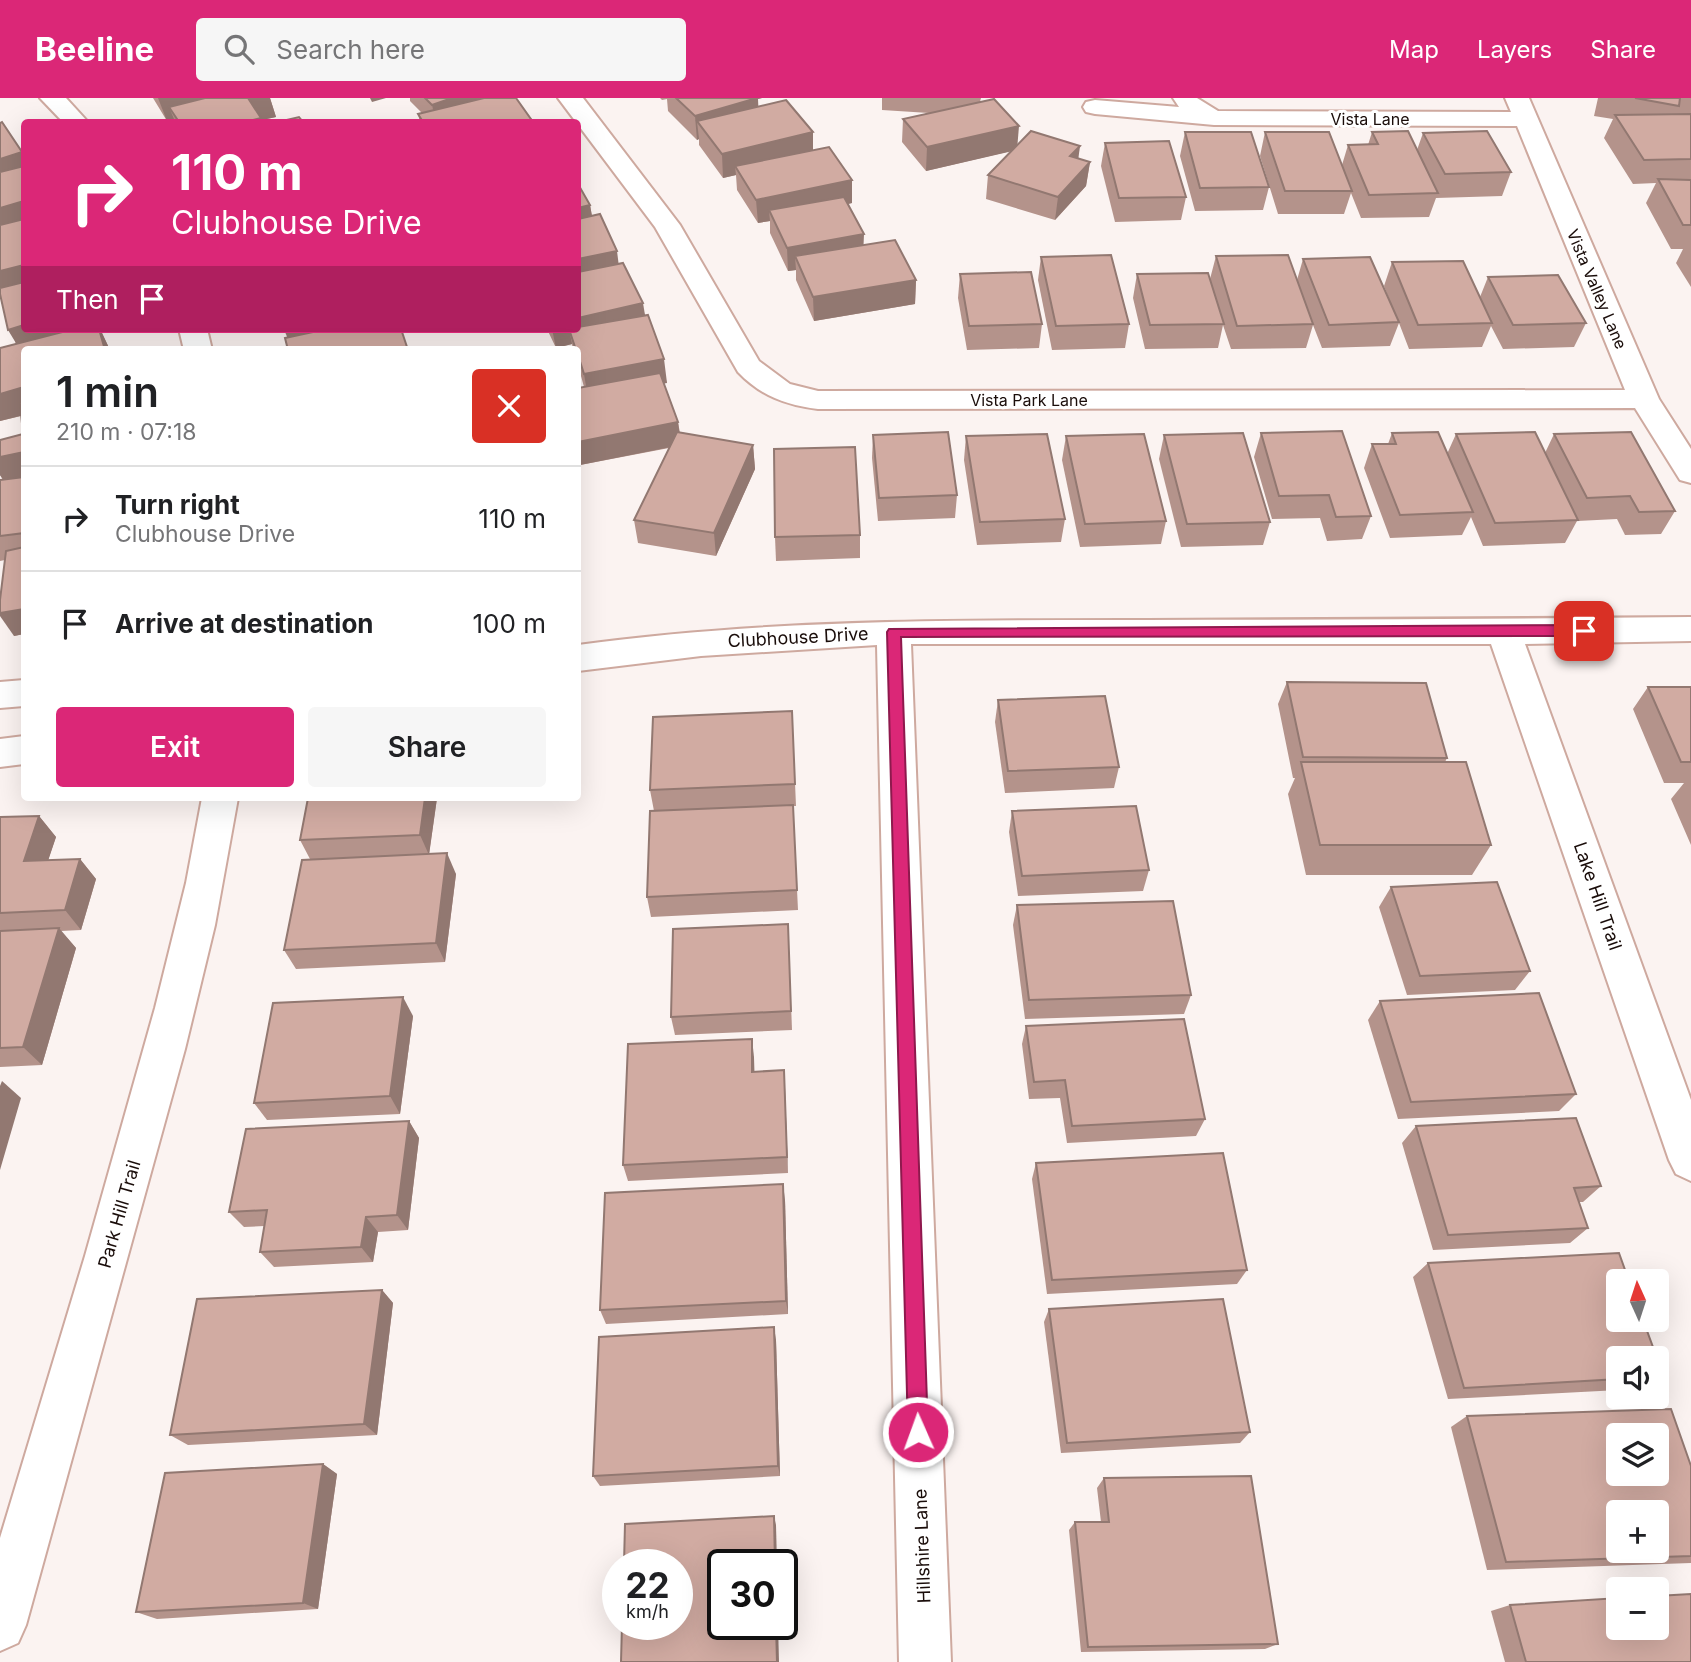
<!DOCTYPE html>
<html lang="en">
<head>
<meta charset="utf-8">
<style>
  :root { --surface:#fff; --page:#f6f6f6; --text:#202124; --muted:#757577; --line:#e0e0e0; --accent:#db2777 }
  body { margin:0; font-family:Inter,sans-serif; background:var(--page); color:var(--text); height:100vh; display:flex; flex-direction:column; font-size:26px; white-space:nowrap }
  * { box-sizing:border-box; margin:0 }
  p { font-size:23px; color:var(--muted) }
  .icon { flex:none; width:38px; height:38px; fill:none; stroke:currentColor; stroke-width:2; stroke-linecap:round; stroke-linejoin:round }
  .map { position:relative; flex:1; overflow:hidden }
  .sheet { position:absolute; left:21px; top:248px; width:560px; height:455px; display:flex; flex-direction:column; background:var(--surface); border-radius:7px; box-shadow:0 7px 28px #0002 }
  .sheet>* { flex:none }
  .guide { position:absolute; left:21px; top:21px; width:560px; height:214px; border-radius:7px; box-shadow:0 7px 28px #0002; background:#db2777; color:#fff; overflow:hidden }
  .needle { width:46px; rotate:357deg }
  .buttons { position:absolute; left:1606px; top:1171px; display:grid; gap:14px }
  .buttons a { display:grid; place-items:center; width:63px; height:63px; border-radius:7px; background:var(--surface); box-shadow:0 7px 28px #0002; font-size:35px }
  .speed { position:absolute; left:602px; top:1451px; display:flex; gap:14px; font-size:35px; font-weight:700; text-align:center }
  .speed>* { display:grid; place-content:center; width:91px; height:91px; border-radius:50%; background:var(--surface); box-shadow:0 7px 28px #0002; line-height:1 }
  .speed small { font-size:18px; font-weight:400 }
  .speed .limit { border:4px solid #111; border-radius:10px; background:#fff; color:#111 }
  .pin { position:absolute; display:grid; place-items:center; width:60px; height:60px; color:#fff; margin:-30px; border-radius:14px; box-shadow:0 4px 10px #0006 }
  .me { position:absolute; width:77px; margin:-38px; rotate:358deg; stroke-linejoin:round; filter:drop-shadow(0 0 5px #0008) }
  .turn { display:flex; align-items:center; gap:24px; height:147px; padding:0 35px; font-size:32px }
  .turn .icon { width:91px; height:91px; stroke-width:2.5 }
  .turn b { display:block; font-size:49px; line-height:60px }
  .then { display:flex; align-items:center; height:66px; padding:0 35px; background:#0003; gap:14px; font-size:26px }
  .round { display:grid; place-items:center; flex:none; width:74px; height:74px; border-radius:7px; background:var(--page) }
  .head { display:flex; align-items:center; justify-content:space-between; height:119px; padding:0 35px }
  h1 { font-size:42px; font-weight:600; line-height:52px }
  .cta { display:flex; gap:14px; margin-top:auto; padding:14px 35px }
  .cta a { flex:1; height:80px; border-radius:7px; background:var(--accent); color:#fff; font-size:28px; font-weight:600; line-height:80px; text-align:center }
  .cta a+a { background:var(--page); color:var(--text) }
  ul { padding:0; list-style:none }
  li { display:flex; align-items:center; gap:21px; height:105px; padding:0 35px; border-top:2px solid var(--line) }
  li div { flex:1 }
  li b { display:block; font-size:26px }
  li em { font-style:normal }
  header { display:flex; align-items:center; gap:42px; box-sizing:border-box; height:98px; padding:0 35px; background:var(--accent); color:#fff }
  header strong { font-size:33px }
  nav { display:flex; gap:38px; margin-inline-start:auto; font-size:24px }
  .search { width:490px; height:63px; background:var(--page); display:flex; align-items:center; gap:18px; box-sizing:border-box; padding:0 24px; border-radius:7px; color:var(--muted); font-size:26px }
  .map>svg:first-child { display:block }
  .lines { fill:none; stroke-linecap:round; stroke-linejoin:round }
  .street-casing { stroke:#cea99f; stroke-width:4 }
  .street { fill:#fff; fill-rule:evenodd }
  .wall { fill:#b4938b }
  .shaded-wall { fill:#927871 }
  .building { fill:#d1aba2; stroke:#927871; stroke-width:2; fill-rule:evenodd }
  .route { fill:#db2777; stroke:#8e194d; stroke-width:2 }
  .labels { text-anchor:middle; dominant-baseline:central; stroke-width:6; stroke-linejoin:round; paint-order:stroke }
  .far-street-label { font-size:16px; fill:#1a0d0a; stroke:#fff }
  .street-label { font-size:18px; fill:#1a0d0a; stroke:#fff }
</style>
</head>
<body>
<header>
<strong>Beeline</strong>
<div class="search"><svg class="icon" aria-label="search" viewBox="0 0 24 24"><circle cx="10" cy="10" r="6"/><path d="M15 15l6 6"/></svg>Search here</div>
<nav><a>Map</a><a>Layers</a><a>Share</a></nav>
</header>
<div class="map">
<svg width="1691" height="1564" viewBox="0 0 1691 1564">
  <rect width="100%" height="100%" fill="#fbf3f1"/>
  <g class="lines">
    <defs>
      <g id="street">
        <path d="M40,0h26l22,24h-25z"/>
        <path d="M558,0h25l97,127 79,136 31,23 28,7 807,-1 -108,-264 -303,-1 -119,-11 -9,-2 -3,-5 3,-5 9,-2 84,7 -6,-9h24l21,13 293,1 -6,-14h24l130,301 32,50v34l-11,-3 -45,-72 -817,1c-32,-4 -57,-13 -80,-37l-83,-145z"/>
        <path d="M179,231h28l5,21h-28z"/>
        <path d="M1691,519v24l-166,3 166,456v81l-15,-7 -7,-14 -178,-516h-580l40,1018h-52l-22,-1017 -176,11 -123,15v-26c192,-26 376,-25 570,-25 181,0 362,-1 543,-3z"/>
        <path d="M24,582v26l-24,2v-26z"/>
        <path d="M24,638v28l-24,3v-28z"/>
        <path d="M202,700h36l-23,127 -30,124 -159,576 -8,18 -18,8v-113l85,-282 70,-248 31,-125z"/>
      </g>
    </defs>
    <use href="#street" class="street-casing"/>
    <use href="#street" class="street"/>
  </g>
  <g class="wall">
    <path d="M153,0h117l6,19 -14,3 1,2h-88l-1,-3 -7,2z"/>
    <path d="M410,0h106l18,24h-114l-2,-8 4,-1 -12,-12z"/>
    <path d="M660,0h102l-4,1v8l55,25v18l39,30v23l-4,1 15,41 53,35 -1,24 -101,17 -18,-41v-10l-8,1 -18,-38v-12l-12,2 -21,-33 -1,-15 -13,3 -24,-33v-6l-2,1 -29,-29 -1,-12 -5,1z"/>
    <path d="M882,0h99l-1,4 37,43 73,17 -4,24 -31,34 -69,-21 2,-24 23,-24 -85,20 -24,-29 1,-23 26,-6 -47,-3z"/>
    <path d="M1598,0h93v189l-15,-24 7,-14h-12l-25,-46 10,-20 -23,1 -29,-46 9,-19 -19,-3z"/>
    <path d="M0,25l22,29 2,5v172h82l1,2 -5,2 8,17h-86v284l-10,2 -9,-76 -5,1v-81l3,-1 -3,-4v-35l23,-6 -2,-18 -21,5v-73l16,-4 -15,-46h-1z"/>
    <path d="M1185,34l84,55 -6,23 -68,1 -15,-55z"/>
    <path d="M1265,34l77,33 6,-20h20l4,-13 45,18 6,-17 88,39 -9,24 -66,2 -7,19 -68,1 -10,-25 -7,21h-66l-18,-58z"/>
    <path d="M1105,45l81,54 -5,23 -66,2 -14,-56z"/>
    <path d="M590,107l2,11 53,99 22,68h-3l14,39 2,11 73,12 2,24 -39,87 -78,-13 -4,-23 35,-72 -89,17 -2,-8v-69l6,-1 -6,-22v-15h-5l-1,-6 -16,4 -9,-19h31z"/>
    <path d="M1216,158l81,24 6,-21 92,55 -11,-28 8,-24 88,35 8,-20 98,46 -12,24 -71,2 -12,-23 -9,21 -73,2 -10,-26 -9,23 -68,2 -9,-23 -7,23 -75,1 -8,-24 -5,23 -73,1 -12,-51 4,-24 73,5z"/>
    <path d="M1041,159l88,67 -4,24 -73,2 -14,-70z"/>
    <path d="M960,176l82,50 -3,24 -72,2 -9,-52z"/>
    <path d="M1261,335l110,83 -9,23 -35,2 -7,-23 -48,1 -18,-62z"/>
    <path d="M1392,335l55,21 9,-20 89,19 9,-19 121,77 -14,23 -36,1 -8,-16 -40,2 -12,22 -82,3 -12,-29 -9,18 -72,3 -26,-70 8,-24h16z"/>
    <path d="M873,337l84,60 -2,23 -77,3 -6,-63z"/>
    <path d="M1164,337l106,87 -7,23 -82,2 -22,-88z"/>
    <path d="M966,338l99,83 -4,23 -84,3 -13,-85z"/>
    <path d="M1066,338l100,85 -5,23 -81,3 -18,-87z"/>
    <path d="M860,437v23l-84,3 -1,-24z"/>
    <path d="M1287,584l160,76 -2,4 46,83 -19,30h-166l-18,-81 7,-16h-2l-15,-74z"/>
    <path d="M1648,589h43v158l-20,-46 13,-16h-20l-31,-74z"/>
    <path d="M998,602l121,67 -5,21 -109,5 -10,-71z"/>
    <path d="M792,613l4,95h-3l5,104 -147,7 -4,-20 7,-86 -4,-21z"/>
    <path d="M437,700l-8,56 27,20 -11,88 -149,7 -12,-19 26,-91 -10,-19z"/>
    <path d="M1012,713l137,59 -6,21 -125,5 -9,-64z"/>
    <path d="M39,718l17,21 -8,23 32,-1 16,20 -15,51 -20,1 15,17 -34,117 -42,2v-250z"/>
    <path d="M1391,789l139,84 -15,19 -108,5 -28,-88z"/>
    <path d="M1017,807l174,90 -7,19 -159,5 -12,-94z"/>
    <path d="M788,826l4,106 -117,5 -4,-18z"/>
    <path d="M1380,903l196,93 -17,17 -161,8 -30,-99z"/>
    <path d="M413,918l-13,98 -133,6 -13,-17z"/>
    <path d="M1026,928l179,93 -9,17 -129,7 -7,-45 -31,1 -7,-55z"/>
    <path d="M754,959v15l30,-2 4,103 -160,8 -5,-16z"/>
    <path d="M409,1023l10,17 -11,92 -30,2 -5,30 -99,5 -14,-15 4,-26 -20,1 -15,-15z"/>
    <path d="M1416,1028l185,60 -18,16h-4l9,26 -18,15 -137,7 -31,-107z"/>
    <path d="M1036,1065l211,107 -10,14 -190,10 -15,-115z"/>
    <path d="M785,1102l3,114 -182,10 -6,-14z"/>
    <path d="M1619,1155l10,28h-10v39h24l21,57 -7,4v-23h-38v32l-171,9 -35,-122 15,-14z"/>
    <path d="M382,1192l11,13 -16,132 -189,10 -18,-10z"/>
    <path d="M1049,1211l201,123 -10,11 -179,10 -17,-131z"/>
    <path d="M776,1242l4,136 -180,10 -7,-10z"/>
    <path d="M1467,1318l224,50v97l-204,7 -36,-143z"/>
    <path d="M323,1366l14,10 -19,135 -161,10 -21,-7z"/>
    <path d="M1104,1380l174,166 -13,5 -184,3 -12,-122 6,-8h26l-4,-34z"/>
    <path d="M1510,1507l181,57h-186l-14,-51z"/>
  </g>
  <g class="shaded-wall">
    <path d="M158,0h76l-65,9 5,12 -7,2z"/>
    <path d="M248,0h22l6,19 -14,3 1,2h-18z"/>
    <path d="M370,0h16l-14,4z"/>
    <path d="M452,0h48l-64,24 -4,-17z"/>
    <path d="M741,0h21l-4,1 1,22h-62l2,18 -2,1 -2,-24z"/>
    <path d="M1019,28l-2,24 -91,21 1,-24z"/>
    <path d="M813,34v24l-78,10 1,9 -13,3 -1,-24z"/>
    <path d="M1080,48l-3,23 -7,-13z"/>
    <path d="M22,54l2,5v22l-24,7v-27z"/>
    <path d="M1090,64l-4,24 -31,34 3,-23z"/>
    <path d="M852,82v23l-78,17 -5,-10 1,11 -12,2 -2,-23z"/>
    <path d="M24,103v27l-24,7v-27z"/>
    <path d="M590,107l4,23 -16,4v-24z"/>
    <path d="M864,136l-1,24 -68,-2 1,14 -8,1 -1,-23z"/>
    <path d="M617,153l3,24 -42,8v-24z"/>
    <path d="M24,167v27l-24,6v-27z"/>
    <path d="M916,182l-1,24 -101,17 -1,-24z"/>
    <path d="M643,205l4,24 -69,2v-11z"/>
    <path d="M24,227v4h82l1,2 -5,2 8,17 -88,3 -14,-23z"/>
    <path d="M284,231h110l-102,21z"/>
    <path d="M552,231h17l3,15 -16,4z"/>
    <path d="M664,261l3,24 -79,15 -4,-24z"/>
    <path d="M24,289v28l-24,6v-27z"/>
    <path d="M678,324l3,23 -101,20 -2,-14v-9z"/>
    <path d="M753,347l2,24 -39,87 -2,-23z"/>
    <path d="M24,354v26l-19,5 -5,-8v-18z"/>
    <path d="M24,511v25l-10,2 -14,-20v-3z"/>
    <path d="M425,700h12l-8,57 -9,-20z"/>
    <path d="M39,718l17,21 -15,45 -17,-21z"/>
    <path d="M447,755l9,21 -11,88 -9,-19z"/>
    <path d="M80,761l16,20 -15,51 -16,-20z"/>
    <path d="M59,830l17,20 -34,117 -19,-18z"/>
    <path d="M403,899l10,19 -13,98 -10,-18z"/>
    <path d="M752,941l2,18 1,33 -3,-18z"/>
    <path d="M784,972l1,18 3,85 -1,-16z"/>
    <path d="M2,983l19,17 -21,72v-84z"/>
    <path d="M409,1023l10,17 -11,92 -11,-15z"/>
    <path d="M783,1086l2,16 3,114 -2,-13z"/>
    <path d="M366,1119l12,15 -5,30 -12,-15z"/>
    <path d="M382,1192l11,13 -16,132 -13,-11z"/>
    <path d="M774,1229l2,13 4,136 -2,-10z"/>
    <path d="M323,1366l14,10 -19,135 -15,-6z"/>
    <path d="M774,1418l2,9 1,39h-2z"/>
    <path d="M776,1526h2l1,38h-2z"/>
  </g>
  <g class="building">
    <path d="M205,0h45h-2l13,20 -16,4h-66l-10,-15z"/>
    <path d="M425,0h27l-20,7z"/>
    <path d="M484,0h32l17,24h-110l-5,-8z"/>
    <path d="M676,0h81l-62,18z"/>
    <path d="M1635,0h45l-1,8z"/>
    <path d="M994,1l25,27 -92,21 -24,-28z"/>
    <path d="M786,2l27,32 -91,22 -25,-33z"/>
    <path d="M1691,16v45l-47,1 -29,-45z"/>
    <path d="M299,19l4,5h-25z"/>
    <path d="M2,24l20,30 -22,7v-36z"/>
    <path d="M1031,33l49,15 -10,10 20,6 -32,35 -70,-22z"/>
    <path d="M1408,33l30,62 -69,2 -21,-50 30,-1 -6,-12z"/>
    <path d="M1487,33l24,41 -66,2 -22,-41z"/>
    <path d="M1185,34h66l18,55 -69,1z"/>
    <path d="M1265,34h64l23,59h-67z"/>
    <path d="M1169,43l17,56 -67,1 -14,-55z"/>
    <path d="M829,49l23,33 -96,20 -21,-34z"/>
    <path d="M24,68v35l-24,7v-36z"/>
    <path d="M1658,81l33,1v45h-8z"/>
    <path d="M578,86l12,21 -12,3z"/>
    <path d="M844,99l20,37 -77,14 -18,-38z"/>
    <path d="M600,116l17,37 -39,8v-40z"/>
    <path d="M24,121v46l-24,6v-46z"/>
    <path d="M895,142l21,40 -103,17 -18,-41z"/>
    <path d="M1111,157l18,69 -73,2 -15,-69z"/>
    <path d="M1288,157l25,69 -76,2 -21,-70z"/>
    <path d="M1370,159l29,65 -70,3 -26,-66z"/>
    <path d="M1463,163l29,62 -74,2 -26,-63z"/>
    <path d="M623,165l20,40 -65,15v-46z"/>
    <path d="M1031,174l11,52 -73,2 -9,-52z"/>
    <path d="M1208,175l16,51 -74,1 -13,-51z"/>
    <path d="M1558,177l28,48 -73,2 -25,-48z"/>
    <path d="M24,184v43l-16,5 -8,-36v-6z"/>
    <path d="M648,217l16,44 -80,15 -6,-19v-5h-2l-7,-21h9v-2z"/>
    <path d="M74,231h25l6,21h-81v37l-24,7v-46z"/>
    <path d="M327,231h74l7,21h-120l-3,-12z"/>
    <path d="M660,275l18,49 -100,20v-54z"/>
    <path d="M24,304v50l-24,5v-17l23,-6 -3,-31z"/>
    <path d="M1342,333l29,85 -35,1 -7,-22 -50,1 -18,-63z"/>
    <path d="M677,334l76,13 -39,88 -80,-13z"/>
    <path d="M948,334l9,63 -78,3 -6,-63z"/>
    <path d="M1438,334l35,80 -73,3 -28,-71h24l-4,-11z"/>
    <path d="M1535,334l43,88 -83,3 -39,-89z"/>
    <path d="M1631,334l44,79 -36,1 -9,-16 -43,2 -33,-64z"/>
    <path d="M1243,335l27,89 -83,2 -23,-89z"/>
    <path d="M1047,336l18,85 -85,3 -14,-86z"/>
    <path d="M1144,336l22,87 -81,3 -19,-88z"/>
    <path d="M855,349l5,88 -85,2 -1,-88z"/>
    <path d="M24,379v56l-24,3v-56z"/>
    <path d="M24,449v62l-24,4v-13l6,-49z"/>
    <path d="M1287,584l139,1 21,75 -144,-1z"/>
    <path d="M1648,589h43v75h-10z"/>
    <path d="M1105,598l14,71 -111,4 -10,-71z"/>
    <path d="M792,613l3,73 -145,6 3,-73z"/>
    <path d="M1301,664h165l25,83h-171z"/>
    <path d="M308,700h117l-5,37 -120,5z"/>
    <path d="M793,707l4,85 -150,7 3,-86z"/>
    <path d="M1136,708l13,64 -127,6 -10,-65z"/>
    <path d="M39,718l-15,45 56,-2 -15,51 -65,3v-96z"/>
    <path d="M447,755l-11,90 -152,7 18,-90z"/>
    <path d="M1497,784l33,89 -110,5 -29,-89z"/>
    <path d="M1173,803l18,94 -162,5 -12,-95z"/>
    <path d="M788,826l3,87 -120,6 2,-88z"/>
    <path d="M59,830l-36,119 -23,1v-117z"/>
    <path d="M1539,895l37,101 -165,8 -31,-101z"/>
    <path d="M403,899l-13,99 -136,7 19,-100z"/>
    <path d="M1184,921l21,100 -133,7 -7,-46 -31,2 -8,-56z"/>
    <path d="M752,941v33l32,-2 3,87 -164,8 5,-121z"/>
    <path d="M1576,1020l25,68 -27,2 14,40 -140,7 -32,-109z"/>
    <path d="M409,1023l-12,94 -31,2 -5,30 -101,5 7,-42 -38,2 17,-83z"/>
    <path d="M1223,1055l24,117 -195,10 -16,-117z"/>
    <path d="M783,1086l3,117 -186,9 5,-117z"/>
    <path d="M1619,1155l10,28h-10v39h24l21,57h-7v-19h-38v21l-155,9 -36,-125z"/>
    <path d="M382,1192l-18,134 -194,11 27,-136z"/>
    <path d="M1223,1201l27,133 -183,11 -18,-134z"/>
    <path d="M774,1229l4,139 -185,10 6,-139z"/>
    <path d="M1671,1311l20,57v90l-185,6 -39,-146zM1619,1337h38v39h-38zM1619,1414h38v38h-38z"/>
    <path d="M323,1366l-20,139 -167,9 29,-139z"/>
    <path d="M1251,1378l27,168 -190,3 -13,-125h34l-5,-44z"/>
    <path d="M774,1418l1,48h-52v60h53l1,38h-156l1,-38h55v-60h-53l1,-40z"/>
    <path d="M1691,1496v68h-165l-16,-57 109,-7v30h38v-32z"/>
  </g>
  <path class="route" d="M1584,527l7,6 -7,5 -683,1 27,795 -3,7 -7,3 -7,-3 -3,-7 -21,-800 2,-3z"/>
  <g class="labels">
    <g class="far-street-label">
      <text x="1370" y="21">Vista Lane</text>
      <text transform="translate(1597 191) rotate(67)">Vista Valley Lane</text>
      <text x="1029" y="302">Vista Park Lane</text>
    </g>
    <g class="street-label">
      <text transform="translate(798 539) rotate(-3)">Clubhouse Drive</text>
      <text transform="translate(1598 798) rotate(71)">Lake Hill Trail</text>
      <text transform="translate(119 1116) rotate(-74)">Park Hill Trail</text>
      <text transform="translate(922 1448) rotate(-92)">Hillshire Lane</text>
    </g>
  </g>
</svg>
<div class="buttons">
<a><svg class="needle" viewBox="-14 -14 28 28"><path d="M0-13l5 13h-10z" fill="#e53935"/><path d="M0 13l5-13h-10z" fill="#757577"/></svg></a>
<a><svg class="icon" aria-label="sound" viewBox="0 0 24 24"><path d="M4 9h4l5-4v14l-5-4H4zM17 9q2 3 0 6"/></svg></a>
<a><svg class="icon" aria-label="layers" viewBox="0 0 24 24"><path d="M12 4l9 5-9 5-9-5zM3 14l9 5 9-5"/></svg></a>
<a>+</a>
<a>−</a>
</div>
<div class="speed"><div>22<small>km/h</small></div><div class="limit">30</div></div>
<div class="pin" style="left:1584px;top:533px;background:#d93025"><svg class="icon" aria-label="arrive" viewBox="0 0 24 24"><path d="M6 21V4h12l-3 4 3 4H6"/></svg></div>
<svg class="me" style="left:918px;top:1334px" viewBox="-20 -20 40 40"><circle r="17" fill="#db2777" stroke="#fff" stroke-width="3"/><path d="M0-11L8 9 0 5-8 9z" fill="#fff"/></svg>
<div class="guide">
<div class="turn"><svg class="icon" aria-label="right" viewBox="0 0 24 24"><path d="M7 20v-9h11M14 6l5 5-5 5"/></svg><div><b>110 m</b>Clubhouse Drive</div></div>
<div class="then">Then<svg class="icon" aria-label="arrive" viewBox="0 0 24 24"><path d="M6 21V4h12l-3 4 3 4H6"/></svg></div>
</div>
<section class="sheet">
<div class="head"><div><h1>1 min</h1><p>210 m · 07:18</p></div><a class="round" style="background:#d93025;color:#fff"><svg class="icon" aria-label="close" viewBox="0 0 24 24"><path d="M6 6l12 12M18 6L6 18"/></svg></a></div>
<ul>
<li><svg class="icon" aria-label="right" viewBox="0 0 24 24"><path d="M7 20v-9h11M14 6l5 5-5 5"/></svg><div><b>Turn right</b><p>Clubhouse Drive</p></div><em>110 m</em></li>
<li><svg class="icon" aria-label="arrive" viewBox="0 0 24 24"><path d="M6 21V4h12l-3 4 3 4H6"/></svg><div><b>Arrive at destination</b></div><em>100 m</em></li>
</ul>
<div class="cta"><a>Exit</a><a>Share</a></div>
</section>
</div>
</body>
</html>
